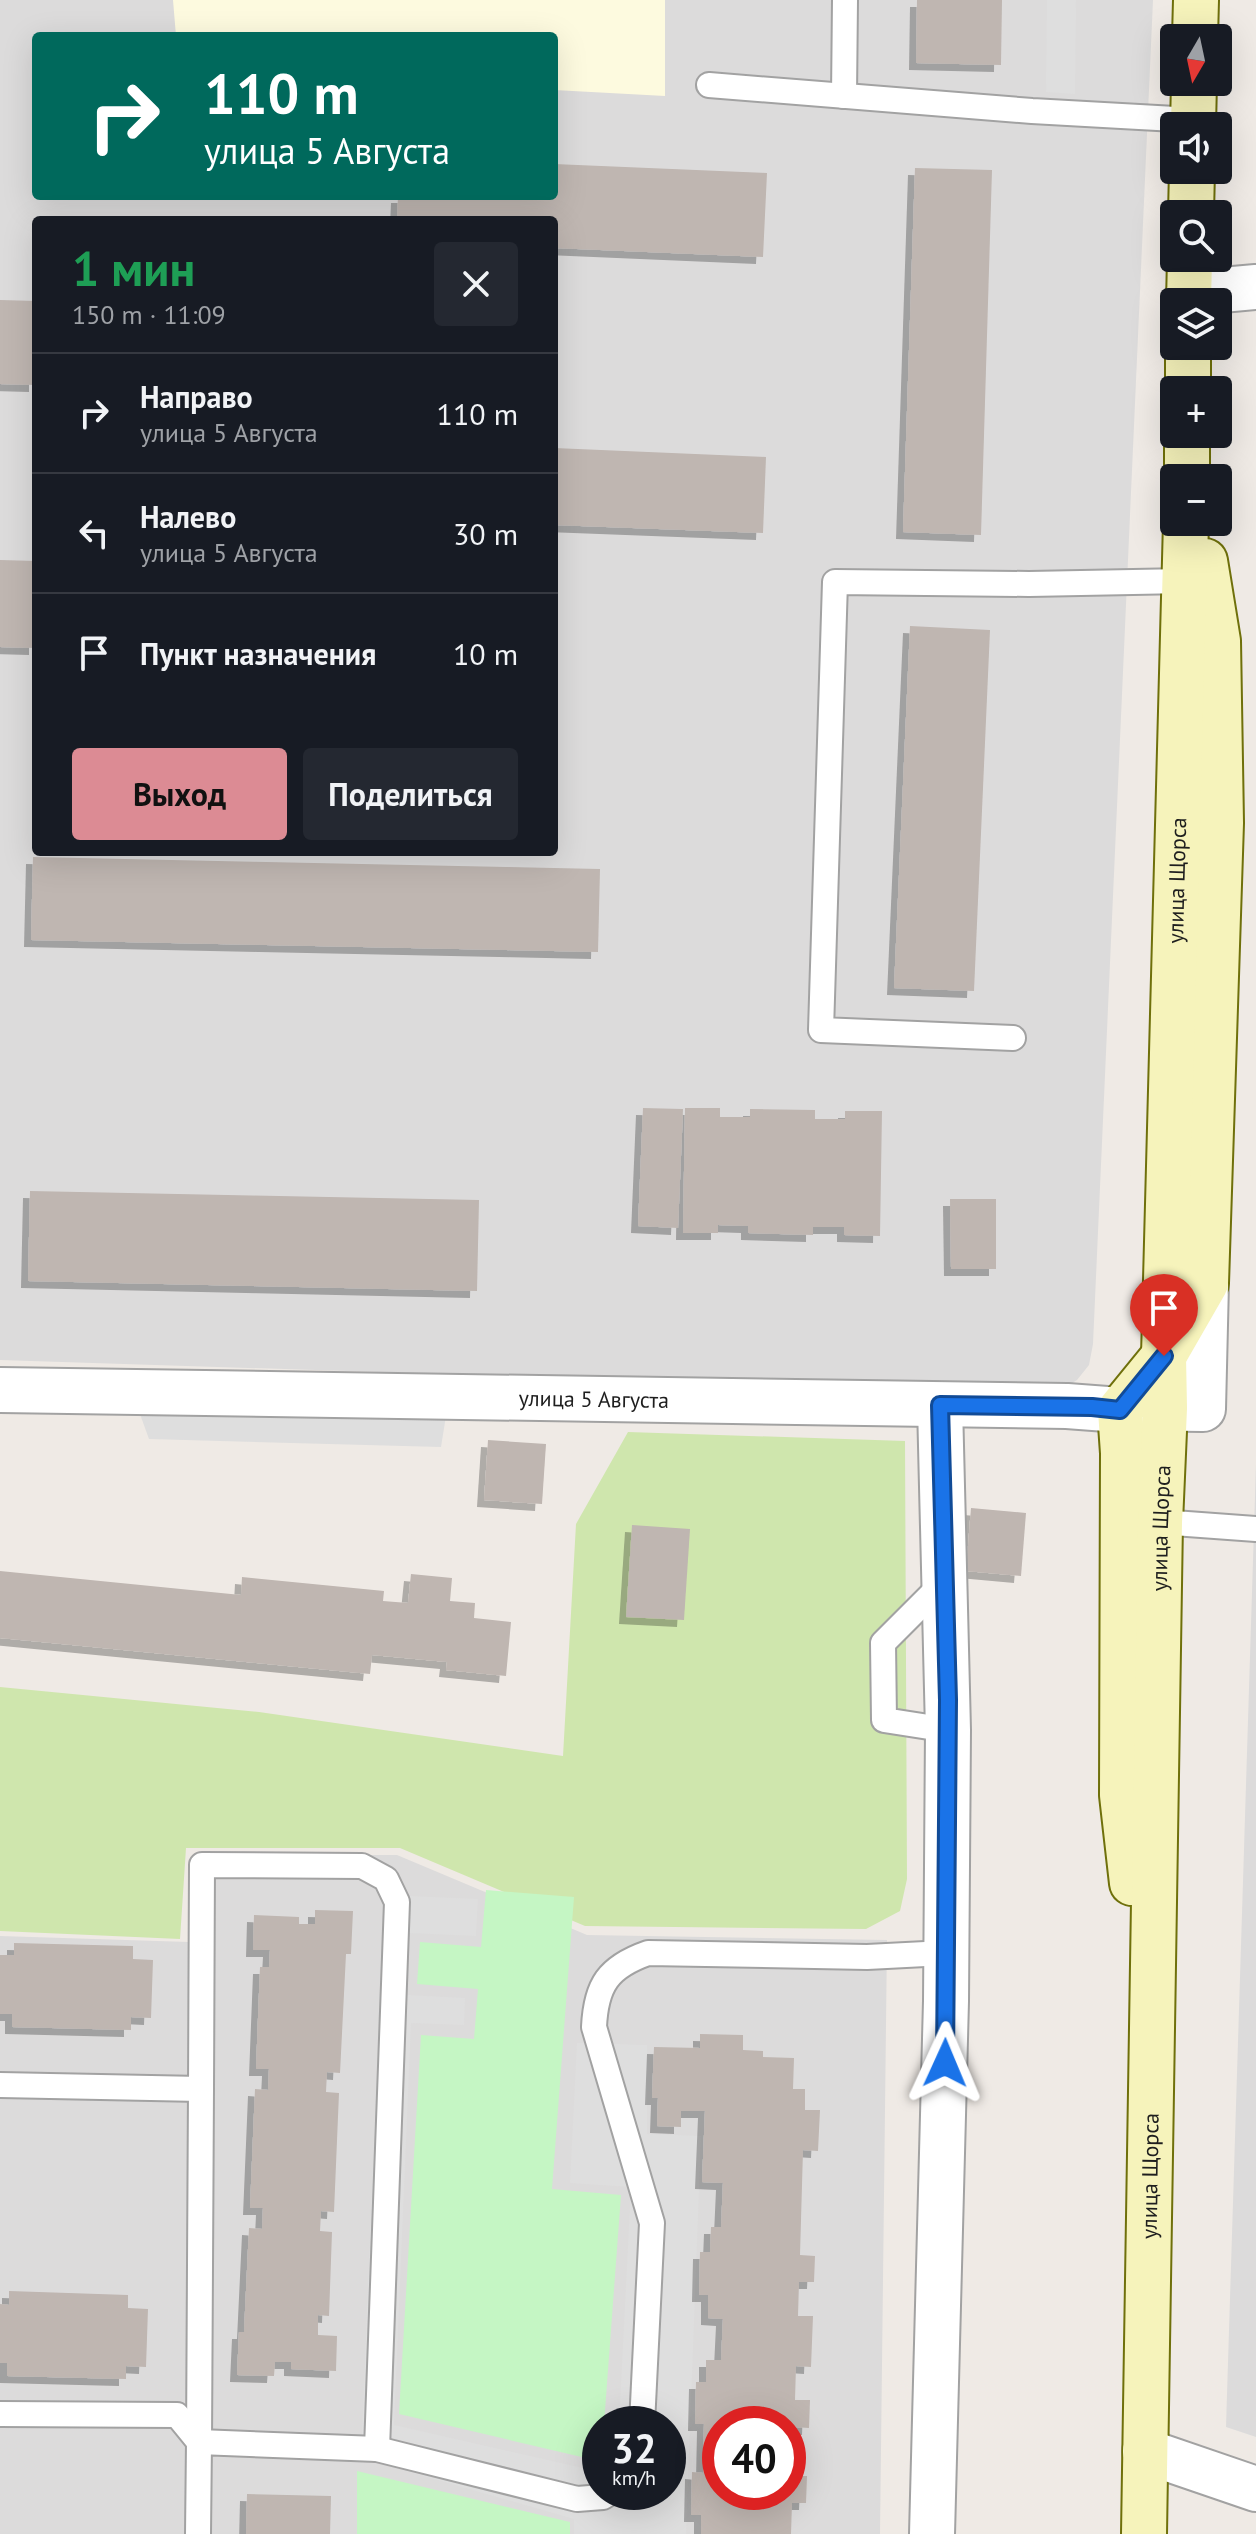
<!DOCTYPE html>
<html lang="ru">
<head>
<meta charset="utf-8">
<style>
  :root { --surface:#171b24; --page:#242831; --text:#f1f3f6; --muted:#9ea1a6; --line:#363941; --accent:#dc8b94 }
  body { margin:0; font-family:"PT Sans",sans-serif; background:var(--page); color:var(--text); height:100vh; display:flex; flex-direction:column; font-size:30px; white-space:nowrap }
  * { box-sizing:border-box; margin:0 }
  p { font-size:26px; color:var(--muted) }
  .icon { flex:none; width:44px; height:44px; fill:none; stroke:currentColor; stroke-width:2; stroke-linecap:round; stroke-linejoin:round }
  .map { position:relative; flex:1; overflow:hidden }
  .drawer { position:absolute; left:32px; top:216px; width:526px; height:640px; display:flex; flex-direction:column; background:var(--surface); border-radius:8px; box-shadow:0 8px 32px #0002 }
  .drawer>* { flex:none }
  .hud { position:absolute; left:32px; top:32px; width:526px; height:168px; border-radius:8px; box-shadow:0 8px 32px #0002; background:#00695c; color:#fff; overflow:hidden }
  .needle { width:52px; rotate:189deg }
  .controls { position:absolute; left:1160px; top:24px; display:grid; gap:16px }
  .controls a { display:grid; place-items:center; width:72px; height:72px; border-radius:8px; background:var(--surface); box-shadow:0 8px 32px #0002; font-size:40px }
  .speed { position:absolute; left:582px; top:2406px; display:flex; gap:16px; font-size:40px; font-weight:700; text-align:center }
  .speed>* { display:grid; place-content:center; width:104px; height:104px; border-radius:50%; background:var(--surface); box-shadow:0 8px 32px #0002; line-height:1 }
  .speed small { font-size:20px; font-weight:400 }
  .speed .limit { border:12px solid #d22; background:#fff; color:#111 }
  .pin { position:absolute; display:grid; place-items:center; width:68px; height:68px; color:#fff; margin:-82px -34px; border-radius:50% 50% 50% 0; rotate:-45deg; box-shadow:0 0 8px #0007 }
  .pin .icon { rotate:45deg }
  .me { position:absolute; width:88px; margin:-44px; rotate:1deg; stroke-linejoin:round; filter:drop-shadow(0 0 6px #0008) }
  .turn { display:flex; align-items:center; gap:28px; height:168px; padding:0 40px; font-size:36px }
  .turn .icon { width:104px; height:104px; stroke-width:2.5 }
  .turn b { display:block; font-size:56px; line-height:68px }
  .round { display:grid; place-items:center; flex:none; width:84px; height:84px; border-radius:8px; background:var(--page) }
  .summary { display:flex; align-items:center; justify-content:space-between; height:136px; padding:0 40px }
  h1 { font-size:48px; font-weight:700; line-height:60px; color:#1e9e55 }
  .button { display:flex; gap:16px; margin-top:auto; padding:16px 40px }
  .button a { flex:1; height:92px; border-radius:8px; background:var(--accent); color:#111; font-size:32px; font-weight:700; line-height:92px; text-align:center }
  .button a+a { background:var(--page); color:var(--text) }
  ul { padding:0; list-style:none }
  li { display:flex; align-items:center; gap:24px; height:120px; padding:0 40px; border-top:2px solid var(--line) }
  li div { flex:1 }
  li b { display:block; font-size:30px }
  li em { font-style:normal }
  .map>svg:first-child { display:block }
  .residential { fill:#dcdbdb; fill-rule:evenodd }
  .education { fill:#fdfadf }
  .grass { fill:#cfe6ad }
  .park { fill:#c5f6c4 }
  .parking { fill:#dedede }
  .building { fill:#bfb6b1; fill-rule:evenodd; filter:url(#shadow) }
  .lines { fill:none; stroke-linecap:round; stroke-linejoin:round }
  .service-casing { stroke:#a2a2a2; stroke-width:28 }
  .minor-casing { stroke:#a2a2a2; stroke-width:48 }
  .tertiary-casing { stroke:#a2a2a2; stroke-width:48 }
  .secondary-casing { stroke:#6f700b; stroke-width:48 }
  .service { stroke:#fff; stroke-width:24 }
  .minor { stroke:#fff; stroke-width:44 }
  .tertiary { stroke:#fff; stroke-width:44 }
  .secondary { stroke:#f6f3bb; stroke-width:44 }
  .route-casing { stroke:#114b97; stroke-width:20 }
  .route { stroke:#1a73e8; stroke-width:14 }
  .labels { text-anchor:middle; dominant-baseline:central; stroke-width:6; stroke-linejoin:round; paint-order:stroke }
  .street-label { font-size:22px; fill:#1e1e1e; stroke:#fff }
</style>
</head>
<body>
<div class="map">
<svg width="1256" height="2534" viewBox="0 0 1256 2534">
  <defs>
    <filter id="shadow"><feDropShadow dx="-7" dy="7" stdDeviation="0" flood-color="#0004"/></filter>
  </defs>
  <rect width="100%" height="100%" fill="#efeae5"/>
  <g class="residential">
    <path d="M0,0h1153l-60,1344 -4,21 -12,15 -16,10 -24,3 -1037,-33zM36,36h518v160h-518zM36,220h518v632h-518z"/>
    <path d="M1256,1464v973l-30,-10z"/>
    <path d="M192,1855h205l190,80 300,5 -7,594h-880v-598l189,6zM600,2424h68v68h-68zM720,2424h68v68h-68z"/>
  </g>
  <path class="education" d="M173,0h492v96l-111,-6v-54h-378z"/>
  <path class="grass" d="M628,1432l277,9 2,438 -7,32 -34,18 -281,-3 -185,-78h-214l-6,91 -180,-8v-244l259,25 304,44 13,-232z"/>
  <g class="park">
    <path d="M486,1890l88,7 -22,292 69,6 -17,229h-4v27l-14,7 -187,-44 22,-379 53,4 4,-50 -61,-5 3,-42 61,5z"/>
    <path d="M357,2471l213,51v12h-213z"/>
  </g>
  <g class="parking">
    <path d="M1047,0h29l-1,94 -29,-2z"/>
    <path d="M132,1392l317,5 -8,50 -292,-8z"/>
    <path d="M384,1895l94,4 -2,37 -67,-3 -2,62 58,3 -1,27 -53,-2 -17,402 189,43 17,-1v25h68v-68h-49l12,-237 -61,-4 7,-140 70,2v89l54,2 -15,398h-112v-15l-213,-61z"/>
  </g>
  <g class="building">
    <path d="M917,0h85l-1,65 -85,-2z"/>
    <path d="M554,164l213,9 -4,84 -209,-9v-28h-157l1,-24h156z"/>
    <path d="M915,168l77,2 -11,365 -78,-3z"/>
    <path d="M0,300l36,1v84l-36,-1z"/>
    <path d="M554,448l212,9 -3,76 -209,-8z"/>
    <path d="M0,560l36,1v87l-36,-1z"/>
    <path d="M910,626l80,4 -16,361 -80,-3z"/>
    <path d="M33,857l567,12 -2,83 -567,-12z"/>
    <path d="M643,1108l40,1 -5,119 -40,-2z"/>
    <path d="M685,1108h35v9h30v-8l65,1v9h30v-8h37l-2,125 -36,-1v-8h-31v8l-65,-2v-7l-30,-1v8h-35z"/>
    <path d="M30,1191l449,9 -2,91 -449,-10z"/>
    <path d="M950,1199h46v70h-45z"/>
    <path d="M488,1440l58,4 -4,60 -58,-4z"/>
    <path d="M971,1508l55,5 -5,63 -55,-5z"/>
    <path d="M632,1525l58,4 -6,91 -58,-3z"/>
    <path d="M0,1571l241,24 1,-18 142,14 -1,10 25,2 3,-29 41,4 -2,23 25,2 -1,15 37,4 -5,54 -60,-6 1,-8 -75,-7 -2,19 -370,-36z"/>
    <path d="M315,1910l38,1 -2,43h-5l-6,119 -13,-1 -1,20 13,1 -5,119 -13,-1 -1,20 12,1 -3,84 -11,-1v20l19,1 -1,35 -45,-2v-7h-16l-1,14 -37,-1 2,-43h5l5,-104 13,1 1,-21h-13l5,-119 13,1 1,-21h-13l4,-102h9l1,-17h-17l1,-35 45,2v7h16z"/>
    <path d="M14,1943l119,3v13l20,1 -2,58 -20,-1v13l-119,-3v-13h-12v-59h14z"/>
    <path d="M700,2034l43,1v15l20,1v6l31,1 -1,31h12v21h15l-2,41 -15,-1 -3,105 15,1 -1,26h-15l-1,34h15l-2,51 -15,-1 -1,34h15l-1,28 -15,-1 -1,49h14l-1,27h-14l-1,31h-90v-19h-10l1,-43 11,1 1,-49h-9l1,-42h10v-22h15l2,-41 -15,-1v-23h-9l1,-43h10l1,-25h10l2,-44 -21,-1 3,-71h-24v16l-24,-1 1,-28h-6l2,-51 46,1zM720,2424h68v68h-68z"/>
    <path d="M9,2291l119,4v13l20,1 -2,58 -20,-1v13l-119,-3v-13h-7v-59l9,1z"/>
    <path d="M247,2494l84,2 -1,38h-84z"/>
  </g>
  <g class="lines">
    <defs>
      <g id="service">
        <path d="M709,85l323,26 161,9"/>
        <path d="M844,96l1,-96"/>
        <path d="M1013,1038l-192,-8 14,-448 194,2 156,-3"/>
        <path d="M1160,1522l96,7"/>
        <path d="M944,1582l-61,61 1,77 64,10"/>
        <path d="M0,2085l201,4 1,-224 160,1 24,13 11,23 -20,547"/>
        <path d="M0,2414l177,1 22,27"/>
        <path d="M642,2424l10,-201 -58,-196c2,-42 14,-60 54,-74l219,4 78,-4"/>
        <path d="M199,2442l2,-353"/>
        <path d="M198,2534l1,-92 178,7 200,50 26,-2 8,-5"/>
      </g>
      <g id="minor">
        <path d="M1189,293l67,-6"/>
        <path d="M1145,2451l111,38"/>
      </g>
      <g id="tertiary">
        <path id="s1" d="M0,1390l1067,16 53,4"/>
        <path d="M1127,1408l76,1 3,-126"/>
        <path d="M932,2534l14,-533 2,-271 -8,-325"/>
      </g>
      <g id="secondary">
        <path d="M1195,38l1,-38"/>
        <path d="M1193,126l1,-44"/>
        <path d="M1191,214l1,-44"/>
        <path d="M1189,302l1,-44"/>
        <path d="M1188,390v-44"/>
        <path d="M1187,478v-44"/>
        <path d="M1132,1883l-10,-88 1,-342 -3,-43 44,-54 42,-73 15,-460 -3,-182 -13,-80"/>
        <path id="s2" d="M1144,2534l16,-1012 5,-114 -1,-52 22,-834"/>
      </g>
    </defs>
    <use href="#service" class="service-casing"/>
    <use href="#minor" class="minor-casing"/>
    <use href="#tertiary" class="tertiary-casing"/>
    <use href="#secondary" class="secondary-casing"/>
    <use href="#service" class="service"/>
    <use href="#minor" class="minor"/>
    <use href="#tertiary" class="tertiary"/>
    <use href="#secondary" class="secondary"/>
  </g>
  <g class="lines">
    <defs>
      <path id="route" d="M945,2063l3,-363 -8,-295 152,2 28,3 44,-54"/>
    </defs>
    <use href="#route" class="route-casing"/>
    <use href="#route" class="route"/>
  </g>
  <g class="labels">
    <g class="street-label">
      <text stroke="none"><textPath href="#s2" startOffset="1654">улица Щорса</textPath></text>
      <text stroke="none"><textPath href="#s1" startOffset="594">улица 5 Августа</textPath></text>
      <text stroke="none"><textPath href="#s2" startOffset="1006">улица Щорса</textPath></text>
      <text stroke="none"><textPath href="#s2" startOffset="358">улица Щорса</textPath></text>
    </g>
  </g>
</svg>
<div class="controls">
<a><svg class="needle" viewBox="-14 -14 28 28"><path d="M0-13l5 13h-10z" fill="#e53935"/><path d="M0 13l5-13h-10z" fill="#9ea1a6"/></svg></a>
<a><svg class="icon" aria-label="sound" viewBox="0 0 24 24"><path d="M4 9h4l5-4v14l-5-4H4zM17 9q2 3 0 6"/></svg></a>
<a><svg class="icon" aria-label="search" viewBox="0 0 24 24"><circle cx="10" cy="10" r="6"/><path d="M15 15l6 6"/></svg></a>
<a><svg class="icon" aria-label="layers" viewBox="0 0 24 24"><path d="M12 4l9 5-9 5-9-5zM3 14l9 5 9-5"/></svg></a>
<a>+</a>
<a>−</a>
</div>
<div class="speed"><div>32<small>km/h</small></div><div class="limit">40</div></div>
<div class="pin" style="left:1164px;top:1356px;background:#d93025"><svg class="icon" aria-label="arrive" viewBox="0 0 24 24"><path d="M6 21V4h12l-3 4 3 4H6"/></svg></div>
<svg class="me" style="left:945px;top:2063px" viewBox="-20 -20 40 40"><path d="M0-17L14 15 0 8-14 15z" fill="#1a73e8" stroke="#fff" stroke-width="4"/></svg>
<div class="hud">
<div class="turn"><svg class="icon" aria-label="right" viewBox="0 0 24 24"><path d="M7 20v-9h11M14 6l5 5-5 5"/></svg><div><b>110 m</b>улица 5 Августа</div></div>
</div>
<section class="drawer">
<div class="summary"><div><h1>1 мин</h1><p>150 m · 11:09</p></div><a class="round"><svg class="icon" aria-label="close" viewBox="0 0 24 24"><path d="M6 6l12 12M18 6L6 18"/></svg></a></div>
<ul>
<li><svg class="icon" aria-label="right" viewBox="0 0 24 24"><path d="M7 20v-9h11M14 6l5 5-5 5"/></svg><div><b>Направо</b><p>улица 5 Августа</p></div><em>110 m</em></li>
<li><svg class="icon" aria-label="left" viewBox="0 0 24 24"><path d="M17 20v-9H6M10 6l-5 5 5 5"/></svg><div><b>Налево</b><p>улица 5 Августа</p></div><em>30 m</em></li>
<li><svg class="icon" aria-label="arrive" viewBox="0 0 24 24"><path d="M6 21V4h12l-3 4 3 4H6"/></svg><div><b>Пункт назначения</b></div><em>10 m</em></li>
</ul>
<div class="button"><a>Выход</a><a>Поделиться</a></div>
</section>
</div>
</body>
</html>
